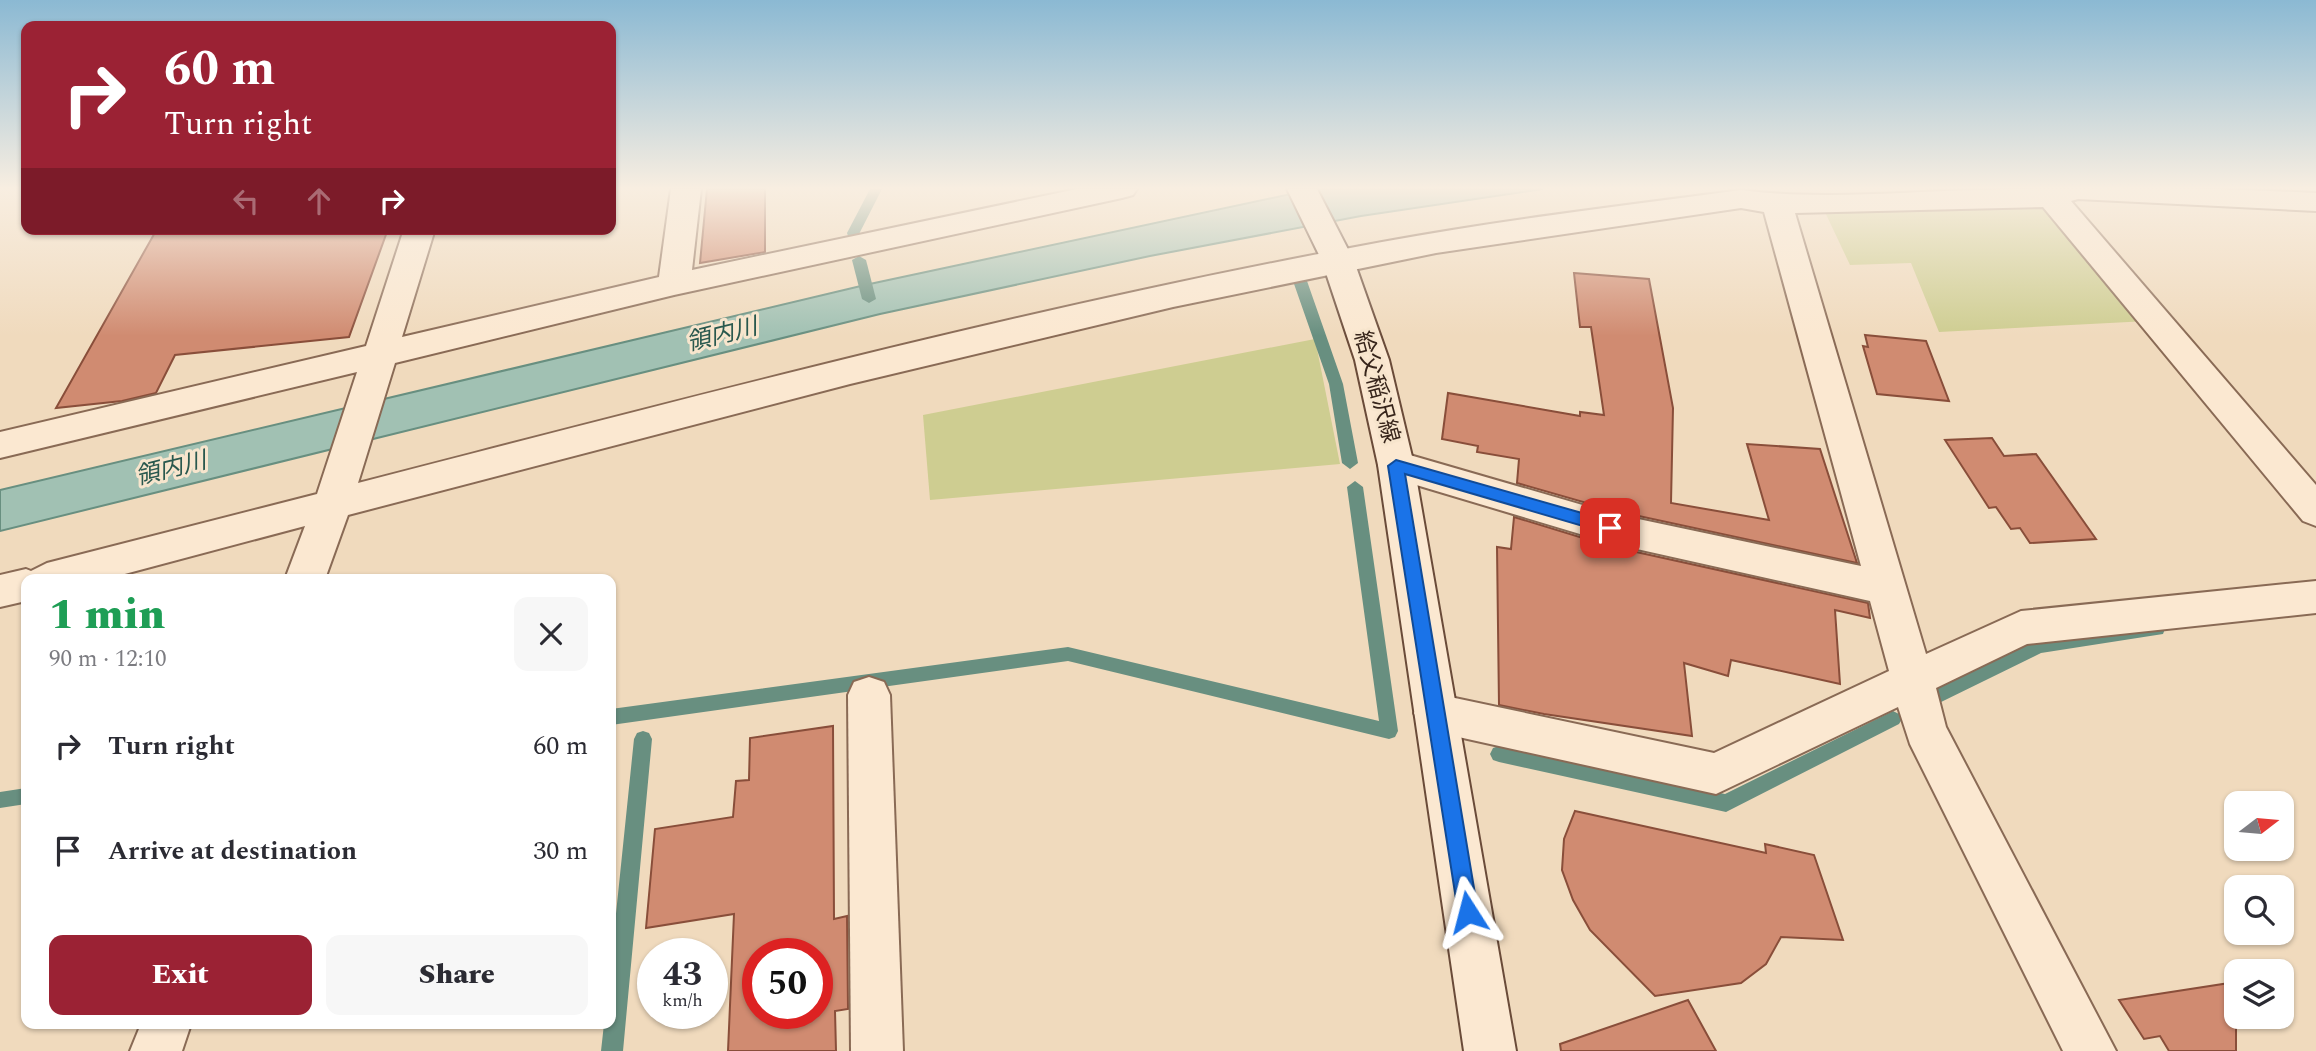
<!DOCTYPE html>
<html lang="en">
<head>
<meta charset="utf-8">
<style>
  :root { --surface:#fff; --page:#f7f7f7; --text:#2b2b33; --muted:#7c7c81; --accent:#9b2234 }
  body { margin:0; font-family:Spectral,"Noto Sans JP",serif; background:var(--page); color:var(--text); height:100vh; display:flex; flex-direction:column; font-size:26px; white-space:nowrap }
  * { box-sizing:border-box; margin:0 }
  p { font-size:23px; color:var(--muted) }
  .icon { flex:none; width:38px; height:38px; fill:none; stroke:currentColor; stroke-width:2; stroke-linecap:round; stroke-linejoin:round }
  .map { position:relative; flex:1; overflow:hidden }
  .panel { position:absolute; left:21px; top:574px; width:595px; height:455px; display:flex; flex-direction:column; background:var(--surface); border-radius:14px; box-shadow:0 2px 5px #0004 }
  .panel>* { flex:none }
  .hud { position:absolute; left:21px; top:21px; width:595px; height:214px; border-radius:14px; box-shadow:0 2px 5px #0004; background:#9b2234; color:#fff; overflow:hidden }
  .needle { width:46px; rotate:74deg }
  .controls { position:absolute; left:2224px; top:791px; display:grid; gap:14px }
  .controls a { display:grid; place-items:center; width:70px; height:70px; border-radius:14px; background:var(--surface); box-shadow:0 2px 5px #0004; font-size:35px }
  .speed { position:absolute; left:637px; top:938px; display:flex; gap:14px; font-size:35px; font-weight:700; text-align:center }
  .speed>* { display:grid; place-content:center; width:91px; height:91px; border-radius:50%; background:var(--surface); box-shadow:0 2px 5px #0004; line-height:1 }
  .speed small { font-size:18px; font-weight:400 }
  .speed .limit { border:10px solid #d22; background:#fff; color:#111 }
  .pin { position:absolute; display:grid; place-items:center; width:60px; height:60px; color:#fff; margin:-30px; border-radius:14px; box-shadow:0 4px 10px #0006 }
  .me { position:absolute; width:77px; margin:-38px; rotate:351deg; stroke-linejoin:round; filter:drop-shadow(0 0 5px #0008) }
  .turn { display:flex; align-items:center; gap:24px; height:147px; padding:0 28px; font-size:32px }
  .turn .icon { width:91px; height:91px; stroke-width:2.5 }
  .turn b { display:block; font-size:49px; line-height:60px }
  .lanes { display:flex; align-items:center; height:66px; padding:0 28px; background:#0003; justify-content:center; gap:35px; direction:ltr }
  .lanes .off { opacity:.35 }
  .round { display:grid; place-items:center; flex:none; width:74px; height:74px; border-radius:14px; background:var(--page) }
  .head { display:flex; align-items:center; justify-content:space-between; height:119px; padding:0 28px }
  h1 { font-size:42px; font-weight:800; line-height:52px; color:#1e9e55 }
  .primary-button { display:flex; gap:14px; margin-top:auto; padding:14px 28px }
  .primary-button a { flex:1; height:80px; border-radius:14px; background:var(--accent); color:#fff; font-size:28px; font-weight:800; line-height:80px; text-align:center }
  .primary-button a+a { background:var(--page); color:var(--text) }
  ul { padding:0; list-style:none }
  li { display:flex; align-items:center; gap:21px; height:105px; padding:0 28px }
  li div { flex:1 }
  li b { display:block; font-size:26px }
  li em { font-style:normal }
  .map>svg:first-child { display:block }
  .green { fill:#cecd91 }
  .water { fill:#a1c1b3; stroke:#688f80; stroke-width:2 }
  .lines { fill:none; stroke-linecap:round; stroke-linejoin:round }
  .stream { fill:#688f80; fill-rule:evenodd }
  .building { fill:#d08b71; stroke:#894e3a; stroke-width:2; fill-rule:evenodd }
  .minor-casing { stroke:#896a55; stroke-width:4 }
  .secondary-casing { stroke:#6a4b39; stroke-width:4 }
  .minor { fill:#fbe8d1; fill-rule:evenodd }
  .secondary { fill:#fbe8d1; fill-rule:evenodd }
  .route { fill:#1a73e8; stroke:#114b97; stroke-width:2 }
  .labels { text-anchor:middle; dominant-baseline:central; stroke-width:6; stroke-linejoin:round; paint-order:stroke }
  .street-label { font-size:23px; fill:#37251b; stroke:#f7e5cd }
  .water-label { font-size:24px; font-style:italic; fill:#29584e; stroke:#f7e5cd }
</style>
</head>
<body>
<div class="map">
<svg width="2316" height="1051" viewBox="0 0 2316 1051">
  <rect width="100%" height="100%" fill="#f0dabd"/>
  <g class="green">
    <path d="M2041,205l17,9 90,107 -209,11 -28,-69 -61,2 -26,-55z"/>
    <path d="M1315,339l25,125 -410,36 -7,-85z"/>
  </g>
  <path class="water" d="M1314,189h229l-182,27 -211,40 -270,58 -880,217v-41l865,-205z"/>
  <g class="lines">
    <g class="stream">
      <path d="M870,189h12l-24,47h-10l-1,-3z"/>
      <path d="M859,256l7,4 10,39 -7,4 -7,-4 -10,-39z"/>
      <path d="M1300,277l7,4 36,103 15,79 -8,6 -8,-6 -13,-79 -36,-103z"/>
      <path d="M1355,481l8,6 35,244 -3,6 -6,2 -321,-78 -457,64v-16l457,-62 311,74 -32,-234z"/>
      <path d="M2157,622l6,2 2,5 -2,5 -122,19 -104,51 -6,3 -6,-3 -3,-5 3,-5 113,-55z"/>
      <path d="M1893,711l6,3 3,5 -3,5 -173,88 -227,-50 -6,-2 -3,-6 3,-6 6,-2 226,48z"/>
      <path d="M643,731l6,2 3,6 -29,312h-22l3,-27h7v-62l23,-223 3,-6z"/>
      <path d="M26,788v16l-26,4v-16z"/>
    </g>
  </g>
  <g class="building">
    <path d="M707,189h58v63l-65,11z"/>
    <path d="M157,229h231l-39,108 -174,18 -19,38 -34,8 -66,7z"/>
    <path d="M1574,273l75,6 24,129 -2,95 98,17 -22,-76 73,5 37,114 -246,-53 -94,-27 2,-24 -42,-7 1,-6 -36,-7 6,-46 132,23v-4l24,3 -13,-88h-11z"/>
    <path d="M1865,335l61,6 23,60 -72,-7 -14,-48 5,1z"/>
    <path d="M1992,438l12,18 32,-2 60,85 -66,4 -10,-15 -9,1 -15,-22 -7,1 -44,-68z"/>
    <path d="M1514,517l95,29 259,57 2,15 -35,-8 5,74 -109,-24 -3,16 -44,-13 8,73 -148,-22 -45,-9 -2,-158 14,2z"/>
    <path d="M833,726l1,193 13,-3 1,93 -13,2 1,40h-108l6,-137 -88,14 9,-99 78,-12 3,-36 13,-1 1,-42zM758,954h59v59h-59z"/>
    <path d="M1575,811l191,42 -1,-9 49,11 29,85 -62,-3 -15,27 -25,19 -86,13 -65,-66 -17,-30 -11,-30 2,-31z"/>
    <path d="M2236,982v69h-67l-9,-15 -16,3 -25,-39z"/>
    <path d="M1688,1000l28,51h-155l-1,-7z"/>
  </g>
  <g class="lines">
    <defs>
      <g id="minor">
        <path d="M671,189h30l-9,81 385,-81h60l-4,6 -11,3 -448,97 -279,68 -37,120c339,-87 679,-178 1024,-241 119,-22 239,-36 359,-52 77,10 157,2 234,0 113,-3 228,-3 341,3v18l-238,-12 -7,2 245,284v41l-13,-5 -260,-314 -248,6 131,441 95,-43 295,-30v32l-289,31 -91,44 10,39 170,324h-53l-153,-307 -12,-37 -182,87 -280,-62 -15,-6 -7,-13 7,-13 15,-6 278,59 175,-82 -19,-70 -260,-58 -227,-68 -5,-10 5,-10 13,-4 214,62 251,53 -97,-354 -23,-4 -305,45 -263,54 -323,77 -502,131 -23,64h-40l20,-53 -199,53h-80v22l-26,6v-32l26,-6 5,2 16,-8 270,-69 40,-122 -357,86v-26l366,-86 38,-117h31l-33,108 257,-60z"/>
        <path d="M869,677l15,5 6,13 13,356h-52l-3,-356 6,-13z"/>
        <path d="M141,1024h50l-9,27h-52z"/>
      </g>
      <path id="secondary" d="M1287,189h30l37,72 35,99 25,105 102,586h-52l-86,-586 -23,-105 -33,-99z"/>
    </defs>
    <use href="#minor" class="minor-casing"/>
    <use href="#secondary" class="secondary-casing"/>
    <use href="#minor" class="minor"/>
    <use href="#secondary" class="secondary"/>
  </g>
  <linearGradient id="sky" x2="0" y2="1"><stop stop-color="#8bb9d3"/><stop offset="0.56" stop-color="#f8eee1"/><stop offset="1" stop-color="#f8eee1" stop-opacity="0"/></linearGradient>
  <rect width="2316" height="336" fill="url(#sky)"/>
  <path class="route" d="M1396,460l214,61 8,7 -8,6 -205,-60 73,438 -3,6 -7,3 -7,-3 -3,-6 -70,-446z"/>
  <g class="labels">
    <g class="street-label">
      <text transform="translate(1376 387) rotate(75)">給父稲沢線</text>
    </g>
    <g class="water-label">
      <text transform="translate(722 335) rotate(-14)">領内川</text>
      <text transform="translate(171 469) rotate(-14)">領内川</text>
    </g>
  </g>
</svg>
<div class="controls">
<a><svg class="needle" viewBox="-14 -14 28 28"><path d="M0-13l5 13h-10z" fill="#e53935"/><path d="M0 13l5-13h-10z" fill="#7c7c81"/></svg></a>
<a><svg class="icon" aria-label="search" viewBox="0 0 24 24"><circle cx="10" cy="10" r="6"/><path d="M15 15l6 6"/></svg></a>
<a><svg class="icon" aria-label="layers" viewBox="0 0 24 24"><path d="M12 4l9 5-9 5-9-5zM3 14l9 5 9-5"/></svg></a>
</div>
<div class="speed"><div>43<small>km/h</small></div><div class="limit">50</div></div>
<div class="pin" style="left:1610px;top:528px;background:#d93025"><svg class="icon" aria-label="arrive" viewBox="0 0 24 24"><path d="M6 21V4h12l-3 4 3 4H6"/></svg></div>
<svg class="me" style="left:1468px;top:912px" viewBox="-20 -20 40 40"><path d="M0-17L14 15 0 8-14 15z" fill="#1a73e8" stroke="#fff" stroke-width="4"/></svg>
<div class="hud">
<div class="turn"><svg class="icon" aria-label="right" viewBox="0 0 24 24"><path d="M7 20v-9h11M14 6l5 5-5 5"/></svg><div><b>60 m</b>Turn right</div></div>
<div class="lanes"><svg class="icon off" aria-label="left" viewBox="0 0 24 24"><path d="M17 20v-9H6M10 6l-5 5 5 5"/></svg><svg class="icon off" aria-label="ahead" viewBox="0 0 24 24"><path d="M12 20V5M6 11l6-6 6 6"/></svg><svg class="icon" aria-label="right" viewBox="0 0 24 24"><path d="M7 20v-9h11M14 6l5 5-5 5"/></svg></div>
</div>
<section class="panel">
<div class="head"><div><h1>1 min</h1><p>90 m · 12:10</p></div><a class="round"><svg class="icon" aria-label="close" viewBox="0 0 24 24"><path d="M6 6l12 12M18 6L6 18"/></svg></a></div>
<ul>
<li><svg class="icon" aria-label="right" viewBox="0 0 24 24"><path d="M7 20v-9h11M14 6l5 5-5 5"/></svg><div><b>Turn right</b></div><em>60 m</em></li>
<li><svg class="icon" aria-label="arrive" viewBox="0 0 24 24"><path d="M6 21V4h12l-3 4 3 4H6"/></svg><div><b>Arrive at destination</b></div><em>30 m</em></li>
</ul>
<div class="primary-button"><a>Exit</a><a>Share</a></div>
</section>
</div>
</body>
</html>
